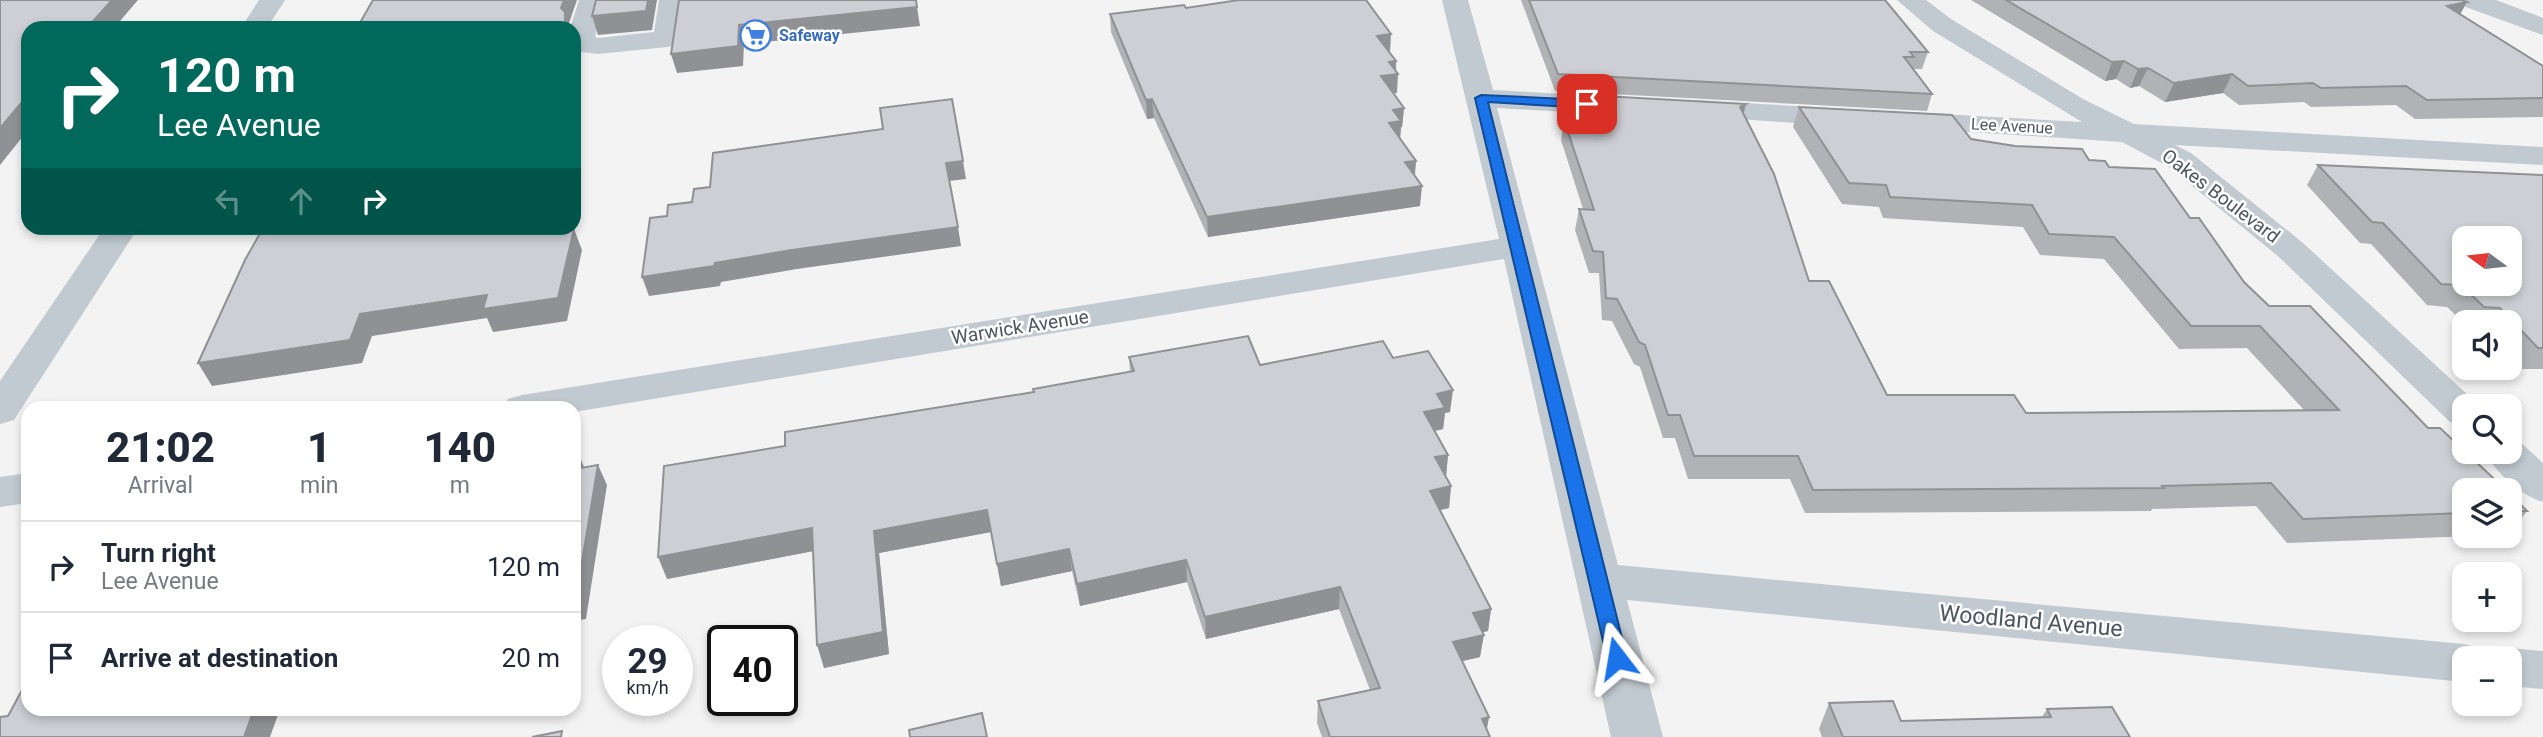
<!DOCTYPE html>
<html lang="en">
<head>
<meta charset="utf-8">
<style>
  :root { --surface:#fff; --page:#f2f2f3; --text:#1f2937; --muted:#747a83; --line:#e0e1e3 }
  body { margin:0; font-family:Roboto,sans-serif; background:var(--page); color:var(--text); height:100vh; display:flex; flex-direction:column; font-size:26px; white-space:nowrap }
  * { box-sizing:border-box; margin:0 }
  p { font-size:23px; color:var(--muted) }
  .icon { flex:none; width:38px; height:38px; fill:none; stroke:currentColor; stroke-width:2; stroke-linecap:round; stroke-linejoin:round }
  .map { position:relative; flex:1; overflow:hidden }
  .side { position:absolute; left:21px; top:401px; width:560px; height:315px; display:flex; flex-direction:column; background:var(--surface); border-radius:21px; box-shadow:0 4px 10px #0003 }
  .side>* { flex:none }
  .hud { position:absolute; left:21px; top:21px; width:560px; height:214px; border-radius:21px; box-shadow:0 4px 10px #0003; background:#00695c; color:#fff; overflow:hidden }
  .needle { width:46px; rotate:285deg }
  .fabs { position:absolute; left:2452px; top:226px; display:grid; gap:14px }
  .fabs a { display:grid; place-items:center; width:70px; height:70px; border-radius:14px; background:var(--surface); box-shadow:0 4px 10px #0003; font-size:35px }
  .speed { position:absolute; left:602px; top:625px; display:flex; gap:14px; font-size:35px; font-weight:700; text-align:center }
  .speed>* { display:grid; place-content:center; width:91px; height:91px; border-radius:50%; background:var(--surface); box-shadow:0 4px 10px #0003; line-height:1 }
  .speed small { font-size:18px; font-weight:400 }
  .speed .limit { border:4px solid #111; border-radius:10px; background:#fff; color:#111 }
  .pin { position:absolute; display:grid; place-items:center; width:60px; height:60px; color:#fff; margin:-30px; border-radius:14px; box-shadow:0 4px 10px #0006 }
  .me { position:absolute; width:77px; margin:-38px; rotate:346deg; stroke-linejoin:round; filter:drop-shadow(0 0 5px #0008) }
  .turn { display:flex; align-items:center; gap:24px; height:147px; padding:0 21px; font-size:32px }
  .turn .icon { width:91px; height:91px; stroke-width:2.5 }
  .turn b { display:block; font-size:49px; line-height:60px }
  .lanes { display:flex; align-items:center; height:66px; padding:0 21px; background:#0003; justify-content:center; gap:35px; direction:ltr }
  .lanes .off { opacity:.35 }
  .eta { display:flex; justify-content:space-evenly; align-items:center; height:119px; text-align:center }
  .eta b { font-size:42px; font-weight:800; line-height:49px }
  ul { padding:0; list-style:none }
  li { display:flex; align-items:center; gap:21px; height:91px; padding:0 21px; border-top:2px solid var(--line) }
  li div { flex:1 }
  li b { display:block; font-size:26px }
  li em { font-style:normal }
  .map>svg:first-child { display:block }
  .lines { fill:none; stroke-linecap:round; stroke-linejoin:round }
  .minor { fill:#c1cad0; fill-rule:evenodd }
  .wall { fill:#b0b2b6 }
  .shaded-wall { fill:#909194 }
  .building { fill:#cdcfd4; stroke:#909194; stroke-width:2; fill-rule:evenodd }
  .route { fill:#1a73e8; stroke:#114b97; stroke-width:2 }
  .labels { text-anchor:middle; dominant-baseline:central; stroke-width:5; stroke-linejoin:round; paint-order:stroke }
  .far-shop-label { font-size:16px; font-weight:bold; fill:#366cbe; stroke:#fff; text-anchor:start }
  .far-street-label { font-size:16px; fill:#4b565f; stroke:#fff }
  .street-label { font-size:19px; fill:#4b565f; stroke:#fff }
  .near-street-label { font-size:23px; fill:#4b565f; stroke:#fff }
</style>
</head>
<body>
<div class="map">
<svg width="2543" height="737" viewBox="0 0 2543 737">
  <rect width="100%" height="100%" fill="#f4f3f3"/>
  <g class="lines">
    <g class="minor">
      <path d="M259,0h26l-18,28h-26z"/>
      <path d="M579,0h26l-10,37 3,1 56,-6 5,-32h26l-4,39 -4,6 -10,2 -69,7 -24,-3v-23h-4z"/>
      <path d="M1442,0h26l25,90 126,7 10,3 5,6 -5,6 -10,3 -122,-7 121,457 846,79 17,5 5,9h-22v24l-837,-82 36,137h-52l-107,-478 -930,153v-4h-72l6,-9 14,-4 977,-156z"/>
      <path d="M1897,0h29l25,19 132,80 51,25 409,23v18l-368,-20 16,8 112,90 177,163h-16v20l-14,-4 -171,-165 -110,-90 -47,-25 -227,-15 -4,-6 4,-6 11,-3 176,10 -149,-91z"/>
      <path d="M2459,0h37l47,18v17l-80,-29z"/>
      <path d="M1693,100l156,9 11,3 4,6 -4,6 -11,3 -166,-12 -5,-6 5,-6z"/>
      <path d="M104,228h34l-124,192 -14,4v-43z"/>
      <path d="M2510,439l10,3 23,21v39c-23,-7 -46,-29 -59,-50h26z"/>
      <path d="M28,473v30l-28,4v-30z"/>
      <path d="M2510,648l33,3v38l-33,-3v-28h-20l3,-5z"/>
    </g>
  </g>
  <g class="wall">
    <path d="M1521,0h364l43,52 -6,17h-9l19,25 -5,17 -372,-20z"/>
    <path d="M1971,0h490l-1,14 83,52v51l-128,2 -19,-14 -85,2 -7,-5 -65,3 -16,-12 -58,9 -26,-16 -9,2 -14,-9 -11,2z"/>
    <path d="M1186,8l203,44 7,9 1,32h-4l11,15 -2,19h-1l-1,11 16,23 -1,15 5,30 -212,31 -54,-119 -7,1 -36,-87 -1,-18z"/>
    <path d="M1567,94l176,20 66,167 78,114 139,18 278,-3 -57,-62 -68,1 -75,-90 -64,-4 -17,-28 -140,-9 -4,-11 -37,-3 -49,-77 6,-20 290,53 20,7 81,51 54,64 220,208v46h9l-186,7 -31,-37 -104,3 -1,2 -346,2 -15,-34h-102l-13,-41h-12l-23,-71 -6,-3 -22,-43 -10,-1 -3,-47h-10l-14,-43 4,-21h4l-22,-69 3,-20h2l-2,-6z"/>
    <path d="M2318,165l225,10v194h-21l-12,-13v-34l-46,1 -17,-16 -20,-2 -56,-61 -11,-1 -53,-58z"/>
    <path d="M1129,357l131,8 133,-7 57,54 -5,1 -2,16 -9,2 14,24 -2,21 5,10 -2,22 -9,2 51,99 -3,22 -6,1 -2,25 -18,4 27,56 -2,12 3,8h-168l-5,-14 1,-22 52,-11 -31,-81 -133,30 -19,-57 -107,24 -8,-35 -71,15 -10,-54 -112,21 10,101 -65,14 -11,-117 -146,28 118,-133 249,-54 96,-20z"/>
    <path d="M2510,494l17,17 -17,22z"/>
    <path d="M1829,703l72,18 141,-4 5,-8 83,28h-308l-3,-8z"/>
  </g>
  <g class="shaded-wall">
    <path d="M112,0h26l-24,28h-27z"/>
    <path d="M564,0h13l-8,23 1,5h-5l-4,-20z"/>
    <path d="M648,0h9l-5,30 -54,5 -6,-19z"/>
    <path d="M2467,2l-10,18 -10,-14z"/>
    <path d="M917,7l3,19 -176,18 -1,22 -66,7 -6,-19 68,-29z"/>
    <path d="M1391,34l-1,18 -13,-16z"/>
    <path d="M574,40l5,14 -3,18h-2z"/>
    <path d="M1396,61l-1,13h3l-1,19 -17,2 1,-19 8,-14z"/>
    <path d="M2124,61l-8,18 -11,2 7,-19z"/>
    <path d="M2148,68l-9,18 -9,2 8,-19z"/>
    <path d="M2232,74l-9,19 -58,9 9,-19z"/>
    <path d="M28,95v35l-28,35v-37z"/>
    <path d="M1152,99l2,19 -7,1 -1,-19z"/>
    <path d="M1746,104l-5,20 -1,-17z"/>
    <path d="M1404,108l-2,19h-1l-1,13 -11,-17 4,-13z"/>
    <path d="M963,161l3,18 -17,2 -3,-18z"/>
    <path d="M1416,161l-2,19 -9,-18z"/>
    <path d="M1422,186l-2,20 -212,31 -1,-20z"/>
    <path d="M958,227l3,19 -164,23 -76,13 -1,4 -71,10 -7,-19 73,-14 77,-13z"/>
    <path d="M536,228h12l-4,28 -9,-22z"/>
    <path d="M574,229l8,21 -15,71 -74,11 -6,-14 -115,18 -10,27 -150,23 -14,-23 162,-49 127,-19z"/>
    <path d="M1453,390l-3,22 -5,1 -2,16 -21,5 2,-22 13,-18z"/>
    <path d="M576,447l8,20 -10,7v-17z"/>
    <path d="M1448,455l-2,22 -11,-20z"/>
    <path d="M598,465l9,20 -21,134 -12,2v-22z"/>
    <path d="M1451,486l-2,22 -22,5 3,-22z"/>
    <path d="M987,510l4,22 -112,21 10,101 -65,14 -7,-23 57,-114z"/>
    <path d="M812,528l7,22 -152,29 -9,-22z"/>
    <path d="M1069,549l3,22 -71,15 -4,-22z"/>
    <path d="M1186,560l1,22 -107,24 -3,-22z"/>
    <path d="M1340,587l-1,22 -133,30 -1,-22z"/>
    <path d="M1491,609l-3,22 -18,4 3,-22z"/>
    <path d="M1484,635l-4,22 -30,7 3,-22z"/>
    <path d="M254,709h26l-10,28h-26z"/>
    <path d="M1489,717l-4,20 -3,-18z"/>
  </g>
  <g class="building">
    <path d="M0,0h112l-25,28h-59v67l-28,33z"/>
    <path d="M373,0h191l-3,8 4,4v16h-208z"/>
    <path d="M596,0h52l-2,11 -54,5z"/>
    <path d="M679,0h237l1,7 -178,18 -1,21 -67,8z"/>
    <path d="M1239,0h127l25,34 -14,2 19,25 -7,1 9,12 -17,2 23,32 -11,2 8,11 -12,2 27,38 -11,1 17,24 -215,31 -55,-118 -6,1 -36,-86 74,-9 2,3z"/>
    <path d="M1529,0h356l43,52h-18l4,5h-10l28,37 -374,-20z"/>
    <path d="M2006,0h455l6,2 -20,4 96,60v32l-116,2 -21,-14 -85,2 -8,-5 -65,3 -16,-12 -58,9 -26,-15 -10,1 -14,-8 -12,1z"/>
    <path d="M1567,94l179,10 -6,3 34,67 35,107h20l58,114h127l12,18 313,-3 -79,-84h-69l-77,-89 -65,-3 -17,-29 -142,-8 -4,-12 -37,-2 -50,-76 153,8 19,24 44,7 67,3 7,11 16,1 4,6 46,2 35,49h9l45,64 25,24h41l118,122h12l66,62h-42v23l-161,6 -32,-36 -109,3 2,2 -351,2 -15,-34h-104l-14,-41h-12l-23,-70 -6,-3 -22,-43 -11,-1 -3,-46 -10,-1 -14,-42 15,1 -30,-90h13z"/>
    <path d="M952,99l11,62 -17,2 12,64 -166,23 -77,13 -1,3 -72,11 8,-59 17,-2 1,-11 24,-3 2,-13 16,-2 3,-34 170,-24 -3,-21z"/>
    <path d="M2318,165l225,10v173h-5l-38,-40 -16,-1 -23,-22 -20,-1 -58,-61 -11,-1zM2464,238h46v46h-46z"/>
    <path d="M263,228h273l-1,6 39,-5 -16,69 -75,11 4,-14 -127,19 -10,26 -152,23 47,-103z"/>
    <path d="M1248,336l12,29 123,-24 10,17 35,-7 25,39 -16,4 8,14 -21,4 24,43 -13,2 16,29 -21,5 61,118 -18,4 11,22 -31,7 36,75 -7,2 8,18h-160l-12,-36 62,-13 -40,-101 -135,30 -19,-57 -109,24 -8,-35 -72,15 -10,-54 -113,21 9,101 -66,13 -5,-117 -154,29 6,-91 121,-20v-14l249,-40 -1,-3 101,-18 -5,-14z"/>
    <path d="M598,465l-22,133 -2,1v-130z"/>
    <path d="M2510,494l17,17h-17z"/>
    <path d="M28,679v30h226l-10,28h-244v-20l8,-1z"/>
    <path d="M1893,701l8,20 150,-4 -4,-8 65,-2 18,30h-287l-14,-34z"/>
    <path d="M982,713l5,24h-77l-1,-7z"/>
    <path d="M562,731l-1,6h-29z"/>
  </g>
  <path class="route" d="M1481,95l106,5 6,4 -6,4 -99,-6 139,556 -3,6 -7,2 -7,-2 -3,-6 -132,-560z"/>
  <defs>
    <symbol id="supermarket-ring" viewBox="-11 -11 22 22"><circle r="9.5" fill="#fff" stroke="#3f7fe0" stroke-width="1.5"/><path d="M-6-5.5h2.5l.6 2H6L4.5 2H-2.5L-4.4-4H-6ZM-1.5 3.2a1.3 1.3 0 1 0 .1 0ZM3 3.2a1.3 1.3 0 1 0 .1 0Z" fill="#3f7fe0"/></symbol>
  </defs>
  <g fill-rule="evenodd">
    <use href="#supermarket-ring" x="738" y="18" width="35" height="35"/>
  </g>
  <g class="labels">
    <g class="far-shop-label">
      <text x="779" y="35">Safeway</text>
    </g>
    <g class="far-street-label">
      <text transform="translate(2012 126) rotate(3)">Lee Avenue</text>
    </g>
    <g class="street-label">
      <text transform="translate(2221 196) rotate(37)">Oakes Boulevard</text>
      <text transform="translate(1020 327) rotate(-9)">Warwick Avenue</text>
    </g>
    <g class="near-street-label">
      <text transform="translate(2031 621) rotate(5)">Woodland Avenue</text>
    </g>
  </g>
</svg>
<div class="fabs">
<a><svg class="needle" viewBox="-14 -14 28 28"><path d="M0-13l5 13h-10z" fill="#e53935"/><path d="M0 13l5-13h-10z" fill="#747a83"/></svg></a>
<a><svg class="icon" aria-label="sound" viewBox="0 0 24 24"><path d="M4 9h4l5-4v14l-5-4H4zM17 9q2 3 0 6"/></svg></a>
<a><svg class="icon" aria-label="search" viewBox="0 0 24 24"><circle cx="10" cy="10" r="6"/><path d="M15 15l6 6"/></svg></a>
<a><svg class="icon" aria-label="layers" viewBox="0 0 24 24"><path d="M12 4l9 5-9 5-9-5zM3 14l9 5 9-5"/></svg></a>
<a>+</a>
<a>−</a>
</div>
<div class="speed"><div>29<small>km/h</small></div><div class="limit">40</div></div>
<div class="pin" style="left:1587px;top:104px;background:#d93025"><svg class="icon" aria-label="arrive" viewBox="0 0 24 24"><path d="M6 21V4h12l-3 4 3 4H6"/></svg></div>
<svg class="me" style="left:1617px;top:658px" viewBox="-20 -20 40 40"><path d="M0-17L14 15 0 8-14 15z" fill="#1a73e8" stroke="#fff" stroke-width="4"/></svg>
<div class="hud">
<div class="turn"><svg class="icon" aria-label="right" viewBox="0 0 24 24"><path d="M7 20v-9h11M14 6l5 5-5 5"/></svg><div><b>120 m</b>Lee Avenue</div></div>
<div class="lanes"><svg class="icon off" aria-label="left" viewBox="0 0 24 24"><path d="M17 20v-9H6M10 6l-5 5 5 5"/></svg><svg class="icon off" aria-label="ahead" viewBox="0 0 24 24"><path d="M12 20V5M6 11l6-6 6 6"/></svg><svg class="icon" aria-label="right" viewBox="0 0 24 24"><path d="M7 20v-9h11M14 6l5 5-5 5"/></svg></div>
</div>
<section class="side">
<div class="eta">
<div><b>21:02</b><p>Arrival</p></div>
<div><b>1</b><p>min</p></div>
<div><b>140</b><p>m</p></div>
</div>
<ul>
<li><svg class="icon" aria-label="right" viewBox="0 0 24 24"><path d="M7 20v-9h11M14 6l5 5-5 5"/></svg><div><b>Turn right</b><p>Lee Avenue</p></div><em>120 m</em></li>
<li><svg class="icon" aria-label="arrive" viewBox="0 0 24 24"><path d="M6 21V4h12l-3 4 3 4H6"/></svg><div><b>Arrive at destination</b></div><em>20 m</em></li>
</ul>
</section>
</div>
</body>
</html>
